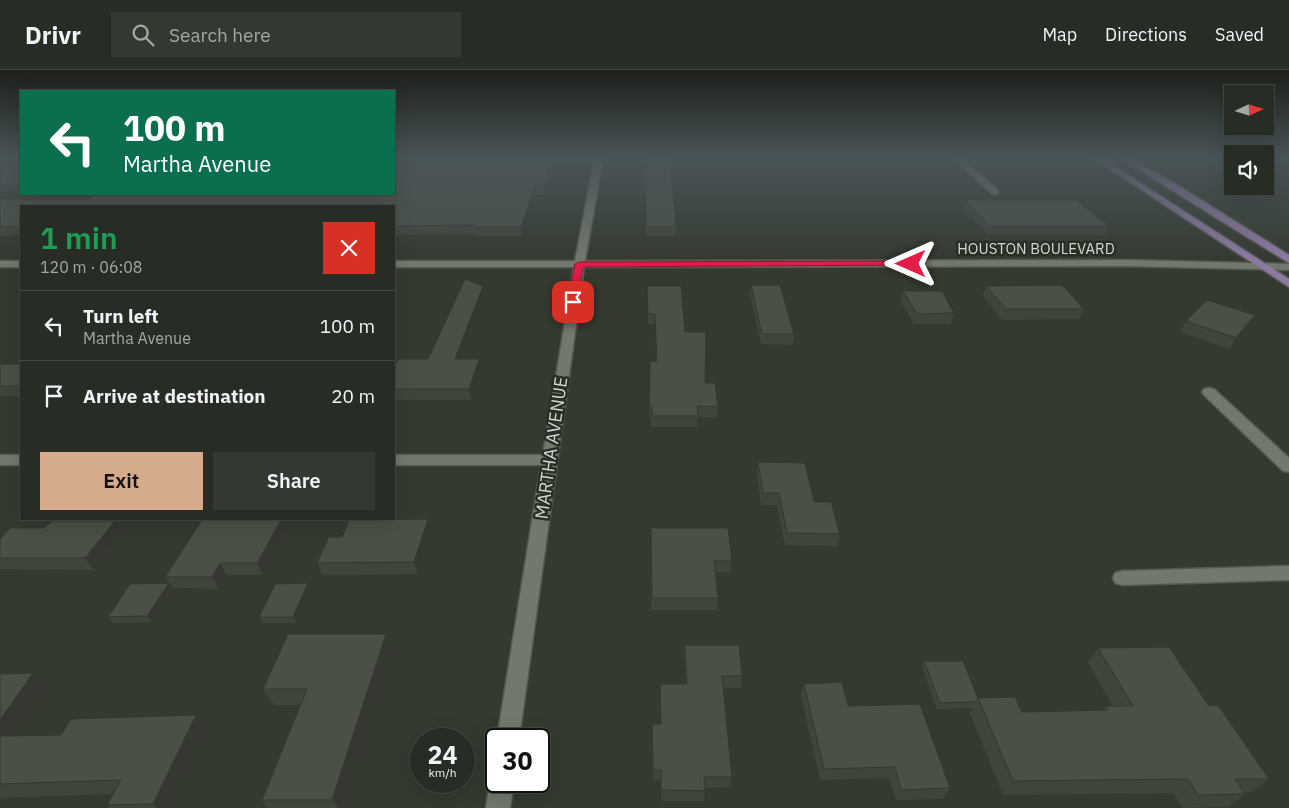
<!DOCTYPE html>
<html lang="en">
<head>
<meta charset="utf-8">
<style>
  :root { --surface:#272c24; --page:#333831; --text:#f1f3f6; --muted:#a4a7a6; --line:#434841; --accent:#d6ab8b }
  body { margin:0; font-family:"IBM Plex Sans",sans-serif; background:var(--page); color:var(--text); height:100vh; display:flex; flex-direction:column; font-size:19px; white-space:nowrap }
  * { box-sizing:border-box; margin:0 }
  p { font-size:16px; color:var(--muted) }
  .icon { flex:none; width:28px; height:28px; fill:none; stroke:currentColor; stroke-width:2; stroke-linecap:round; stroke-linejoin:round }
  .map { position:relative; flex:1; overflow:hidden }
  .details { position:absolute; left:20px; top:135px; width:375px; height:315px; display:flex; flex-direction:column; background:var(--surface); border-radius:0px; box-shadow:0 5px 20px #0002,0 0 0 1px var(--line) }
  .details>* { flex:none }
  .hud { position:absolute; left:20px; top:20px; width:375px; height:105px; border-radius:0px; box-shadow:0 5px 20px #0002,0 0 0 1px var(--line); background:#0b6e4f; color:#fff; overflow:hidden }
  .needle { width:32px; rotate:86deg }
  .fabs { position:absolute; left:1224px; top:15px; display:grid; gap:10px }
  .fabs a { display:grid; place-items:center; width:50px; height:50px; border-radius:0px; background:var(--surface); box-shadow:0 5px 20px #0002,0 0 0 1px var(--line); font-size:25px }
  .speed { position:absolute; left:410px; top:658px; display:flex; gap:10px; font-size:25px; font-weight:700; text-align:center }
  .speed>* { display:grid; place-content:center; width:65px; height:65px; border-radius:50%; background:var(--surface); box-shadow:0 5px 20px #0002,0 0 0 1px var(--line); line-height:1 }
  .speed small { font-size:12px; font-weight:400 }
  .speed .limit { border:2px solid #111; border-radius:8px; background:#fff; color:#111 }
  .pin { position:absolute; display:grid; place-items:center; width:42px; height:42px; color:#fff; margin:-21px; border-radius:10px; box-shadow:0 2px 8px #0006 }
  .me { position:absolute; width:55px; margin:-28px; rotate:270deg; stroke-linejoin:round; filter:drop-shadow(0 0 4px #0008) }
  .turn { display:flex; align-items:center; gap:18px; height:105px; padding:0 20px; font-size:22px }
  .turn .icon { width:65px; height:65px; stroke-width:2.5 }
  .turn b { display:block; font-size:35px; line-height:42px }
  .round { display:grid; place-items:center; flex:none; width:52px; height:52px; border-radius:0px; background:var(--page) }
  .headline { display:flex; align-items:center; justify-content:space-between; height:85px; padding:0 20px }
  h1 { font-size:30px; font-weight:600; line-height:38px; color:#1e9e55 }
  .primary-button { display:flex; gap:10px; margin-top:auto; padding:10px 20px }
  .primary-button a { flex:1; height:58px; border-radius:0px; background:var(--accent); color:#111; font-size:20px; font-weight:600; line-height:58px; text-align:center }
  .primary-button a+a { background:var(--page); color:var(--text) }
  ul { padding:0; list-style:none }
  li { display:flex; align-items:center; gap:15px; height:70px; padding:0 20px; border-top:1px solid var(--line) }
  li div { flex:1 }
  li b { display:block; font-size:19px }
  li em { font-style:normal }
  header { display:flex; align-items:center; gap:30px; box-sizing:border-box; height:70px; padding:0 25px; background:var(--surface); border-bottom:1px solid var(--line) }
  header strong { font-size:24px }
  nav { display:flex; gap:28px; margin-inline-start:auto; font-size:18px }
  .search { width:350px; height:45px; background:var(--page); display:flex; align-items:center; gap:12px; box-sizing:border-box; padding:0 18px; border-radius:0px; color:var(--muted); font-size:19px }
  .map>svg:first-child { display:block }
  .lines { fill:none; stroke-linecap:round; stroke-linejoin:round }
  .street-casing { stroke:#535850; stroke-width:3 }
  .primary-casing { stroke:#535850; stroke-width:3 }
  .street { fill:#72786d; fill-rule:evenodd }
  .primary { fill:#8c79a2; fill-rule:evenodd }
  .wall { fill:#40453b }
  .shaded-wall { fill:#343830 }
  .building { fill:#4a5045; stroke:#343830 }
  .route { fill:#e11d48; stroke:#92132f }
  .labels { text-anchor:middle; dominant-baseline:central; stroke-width:5; stroke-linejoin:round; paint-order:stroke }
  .far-street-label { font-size:15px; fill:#d4d7d1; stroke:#2a2f26 }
  .street-label { font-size:18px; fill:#d4d7d1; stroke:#2a2f26 }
</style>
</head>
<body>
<header>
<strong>Drivr</strong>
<div class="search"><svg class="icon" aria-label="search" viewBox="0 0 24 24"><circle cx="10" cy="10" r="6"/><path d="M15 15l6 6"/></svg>Search here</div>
<nav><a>Map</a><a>Directions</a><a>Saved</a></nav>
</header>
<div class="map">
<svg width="1289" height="738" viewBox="0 0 1289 738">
  <rect width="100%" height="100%" fill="#343a30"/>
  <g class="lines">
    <defs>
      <g id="street">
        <path d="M529,88h74l-18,103 541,-1 163,4v6l-163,-4 -542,1 -65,472h-22l44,-274h-147v-10h149l31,-188h-180v-6h181l19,-99h-62l-4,-2z"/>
        <path d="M953,88h8l37,32v4h-6z"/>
        <rect x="0" y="191" width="21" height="6"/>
        <path d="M1209,318l5,1 75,69v14l-6,-1 -79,-76 -2,-3 2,-3z"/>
        <rect x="0" y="385" width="21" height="10"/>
        <path d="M1289,496v14l-167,5 -7,-2 -2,-5 2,-5 7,-2z"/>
        <path d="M496,702v9h18l-4,27h-24l4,-27 4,-8z"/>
      </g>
      <g id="primary">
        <path d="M1093,88h9l187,121v8z"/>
        <path d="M1120,88h9l42,23 118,74v8z"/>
      </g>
    </defs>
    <use href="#street" class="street-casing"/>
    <use href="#primary" class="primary-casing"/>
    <use href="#street" class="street"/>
    <use href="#primary" class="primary"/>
  </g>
  <g class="wall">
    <path d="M0,88h21v32l-21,1z"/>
    <path d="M645,88l31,69 -1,9h-29v-41l-1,-4h-2z"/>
    <path d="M554,94l-9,31h-9l-14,41h-46v-2l-82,1v-29h-373v29l-21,1v-37h89z"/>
    <path d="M966,130l143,26 -4,9 -118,-1 -24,-26z"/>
    <path d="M751,215l43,49 -1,11 -32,-1 -11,-49z"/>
    <path d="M647,216l38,46 20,51 13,24 -1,11 -19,-1 -1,10h-46v-10h-2l1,-56h6l-1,-37h-7z"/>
    <path d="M986,216l98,23 -5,10 -77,1 -19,-24z"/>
    <path d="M903,221l51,22 -3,11h-37l-14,-23z"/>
    <path d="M484,226l-23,63h18l2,11 -10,30h-77v-35l34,-6z"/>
    <path d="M1186,251l62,5 -19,23 -49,-17z"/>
    <path d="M0,294h21v33l-21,-1z"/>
    <path d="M758,392l56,40 26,32 -3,12 -52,-1 -8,-40h-16l-4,-32z"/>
    <path d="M281,450l5,12 -23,43h-36l-8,14 -46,-1 -8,-11z"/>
    <path d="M115,451l8,12 -29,37 -94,-1v-30l44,-11z"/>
    <path d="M651,458l81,33 -2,12 -15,-1 3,26 -1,12h-66z"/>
    <path d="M431,461l-13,43 -95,1 -6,-12 25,-26z"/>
    <path d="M173,519l-21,33 -39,1 -5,-6z"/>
    <path d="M311,519l-14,34h-35l-3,-6z"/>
    <path d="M685,575l57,31 -1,12h-18l9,89 -2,10 -25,1 -1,13h-43v-20l-8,-1 -1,-56h9l-1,-40h26l-2,-28z"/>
    <path d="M1098,578l111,58 60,73 -17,13h-8l1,2 -17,13 -46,1 -9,-15 -170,2 -33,-82 3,-5 -36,1 -15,-42 2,-6 54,37 44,14 81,-2 3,-4h7l-25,-43z"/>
    <path d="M393,580l-49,158h-76l-6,-8 38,-95h-26l-11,-16z"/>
    <path d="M0,604l48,14 -33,48 46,-1 135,-20 11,14 -37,79h-60l-3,-3 6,-11 -113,4z"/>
    <path d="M804,614l44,22 102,82 -7,11 -47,1 -7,-22 -69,2 -19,-85z"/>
  </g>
  <g class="shaded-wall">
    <path d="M552,88l2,6 -9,31 -1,-8z"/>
    <path d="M535,117l1,8 -14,41 -1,-9z"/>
    <path d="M483,216l1,10 -27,74 -2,-11z"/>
    <path d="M1255,245l-7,11 -19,23 7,-11z"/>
    <path d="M479,289l2,11 -10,30 -2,-11z"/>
    <path d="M428,449l3,12 -13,43 -4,-12z"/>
    <path d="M281,450l5,12 -23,43 -6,-12z"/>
    <path d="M115,451l8,12 -29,37 -9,-12z"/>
    <path d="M220,493l7,12 -8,14 -7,-12z"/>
    <path d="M169,513l4,6 -21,33 -5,-6z"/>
    <path d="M308,513l3,6 -14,34 -4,-6z"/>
    <path d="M386,564l7,16 -49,158h-6l-6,-8z"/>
    <path d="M33,603l15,15 -43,62 -5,-4v-26z"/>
    <path d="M196,645l11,14 -37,79h-13l-4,-4z"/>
  </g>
  <g class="building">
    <rect x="0" y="88" width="21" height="27"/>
    <path d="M394,88h158l-8,29h-9l-14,40h-46l1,-2 -82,1v-20h-373v21h-21v-28h89l4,-5h301z"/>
    <path d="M645,88h25l6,69h-30v-40l-1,-4h-2z"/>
    <path d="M966,130h110l33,26h-120z"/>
    <path d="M465,209l18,7 -28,73h24l-10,30h-75v-24h1l3,-6h30z"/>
    <path d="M751,215h29l14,49h-32z"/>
    <path d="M1062,215l22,24h-78l-20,-23z"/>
    <path d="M647,216h34l4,46h21l-1,51h10l3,24 -21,-1 1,10h-46v-10h-3l1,-45h7l-2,-47h-7z"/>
    <path d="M903,221h39l12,22 -37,1z"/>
    <path d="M1207,230l48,15 -19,23 -50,-17z"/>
    <rect x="0" y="294" width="21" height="22"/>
    <path d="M758,392l47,1 9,39h17l9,32 -53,-1 -8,-40h-16z"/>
    <path d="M428,449l-14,43 -97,1 12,-26h13l7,-17z"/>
    <path d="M202,450h79l-24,43h-37l-8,14h-47z"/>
    <path d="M52,451h63l-30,37h-85v-19l10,-11h34z"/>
    <path d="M651,458h77l4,33h-18l4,37h-66z"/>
    <path d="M169,513l-22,33 -39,1 22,-33z"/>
    <path d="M308,513l-15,34h-34l16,-33z"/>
    <path d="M288,564h98l-54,166h-70l45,-111h-44z"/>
    <path d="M685,575h54l3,31h-20l10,101h-28l1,14 -44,-1v-20h-8l-1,-46h9l-1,-40h27z"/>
    <path d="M1169,577l40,59 9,-1 51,74h-34l10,15 -47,1 -10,-16 -175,2 -35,-83 37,-1 7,15 86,-2 -2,-4h27l-35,-58z"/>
    <path d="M924,591h39l15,37 -2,4 -36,1z"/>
    <path d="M33,603l-33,47v-46z"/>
    <path d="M842,612l6,24 72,-2 30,84 -49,2 -6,-23 -71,2 -20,-85z"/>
    <path d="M196,645l-43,89 -46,1 14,-25 -121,4v-48l61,-1 10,-16z"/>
  </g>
  <linearGradient id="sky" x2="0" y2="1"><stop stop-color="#1d201a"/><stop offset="0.46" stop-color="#4a5559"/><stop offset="1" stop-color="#4a5559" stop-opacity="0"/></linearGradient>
  <rect width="1289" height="191" fill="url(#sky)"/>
  <path class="route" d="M911,191l4,3 -1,1 -331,2 -6,35 -4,3 -5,-3 7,-38 4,-2z"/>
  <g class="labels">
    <g class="far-street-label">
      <text x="1036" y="178">HOUSTON BOULEVARD</text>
    </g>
    <g class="street-label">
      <text transform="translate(551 378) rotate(-82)">MARTHA AVENUE</text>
    </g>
  </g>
</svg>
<div class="fabs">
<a><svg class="needle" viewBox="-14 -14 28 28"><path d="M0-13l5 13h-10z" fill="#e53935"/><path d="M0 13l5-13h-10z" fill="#a4a7a6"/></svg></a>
<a><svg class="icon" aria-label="sound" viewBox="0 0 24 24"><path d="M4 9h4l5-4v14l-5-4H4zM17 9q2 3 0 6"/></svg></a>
</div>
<div class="speed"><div>24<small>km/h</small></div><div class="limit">30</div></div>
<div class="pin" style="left:573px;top:232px;background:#d93025"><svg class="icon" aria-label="arrive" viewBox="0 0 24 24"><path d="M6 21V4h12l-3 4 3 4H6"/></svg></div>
<svg class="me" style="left:911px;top:194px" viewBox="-20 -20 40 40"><path d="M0-17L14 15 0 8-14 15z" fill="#e11d48" stroke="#fff" stroke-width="4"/></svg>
<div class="hud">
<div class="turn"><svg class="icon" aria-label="left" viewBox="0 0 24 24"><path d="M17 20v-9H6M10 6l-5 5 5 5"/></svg><div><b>100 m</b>Martha Avenue</div></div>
</div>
<section class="details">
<div class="headline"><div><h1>1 min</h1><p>120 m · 06:08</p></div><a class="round" style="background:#d93025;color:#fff"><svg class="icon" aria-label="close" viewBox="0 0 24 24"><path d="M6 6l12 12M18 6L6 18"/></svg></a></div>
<ul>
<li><svg class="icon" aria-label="left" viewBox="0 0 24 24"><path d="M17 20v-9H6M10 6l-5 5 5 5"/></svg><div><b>Turn left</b><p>Martha Avenue</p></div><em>100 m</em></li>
<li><svg class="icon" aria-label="arrive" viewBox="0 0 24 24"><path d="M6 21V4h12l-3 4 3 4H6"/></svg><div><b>Arrive at destination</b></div><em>20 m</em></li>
</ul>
<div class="primary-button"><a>Exit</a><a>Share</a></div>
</section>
</div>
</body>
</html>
